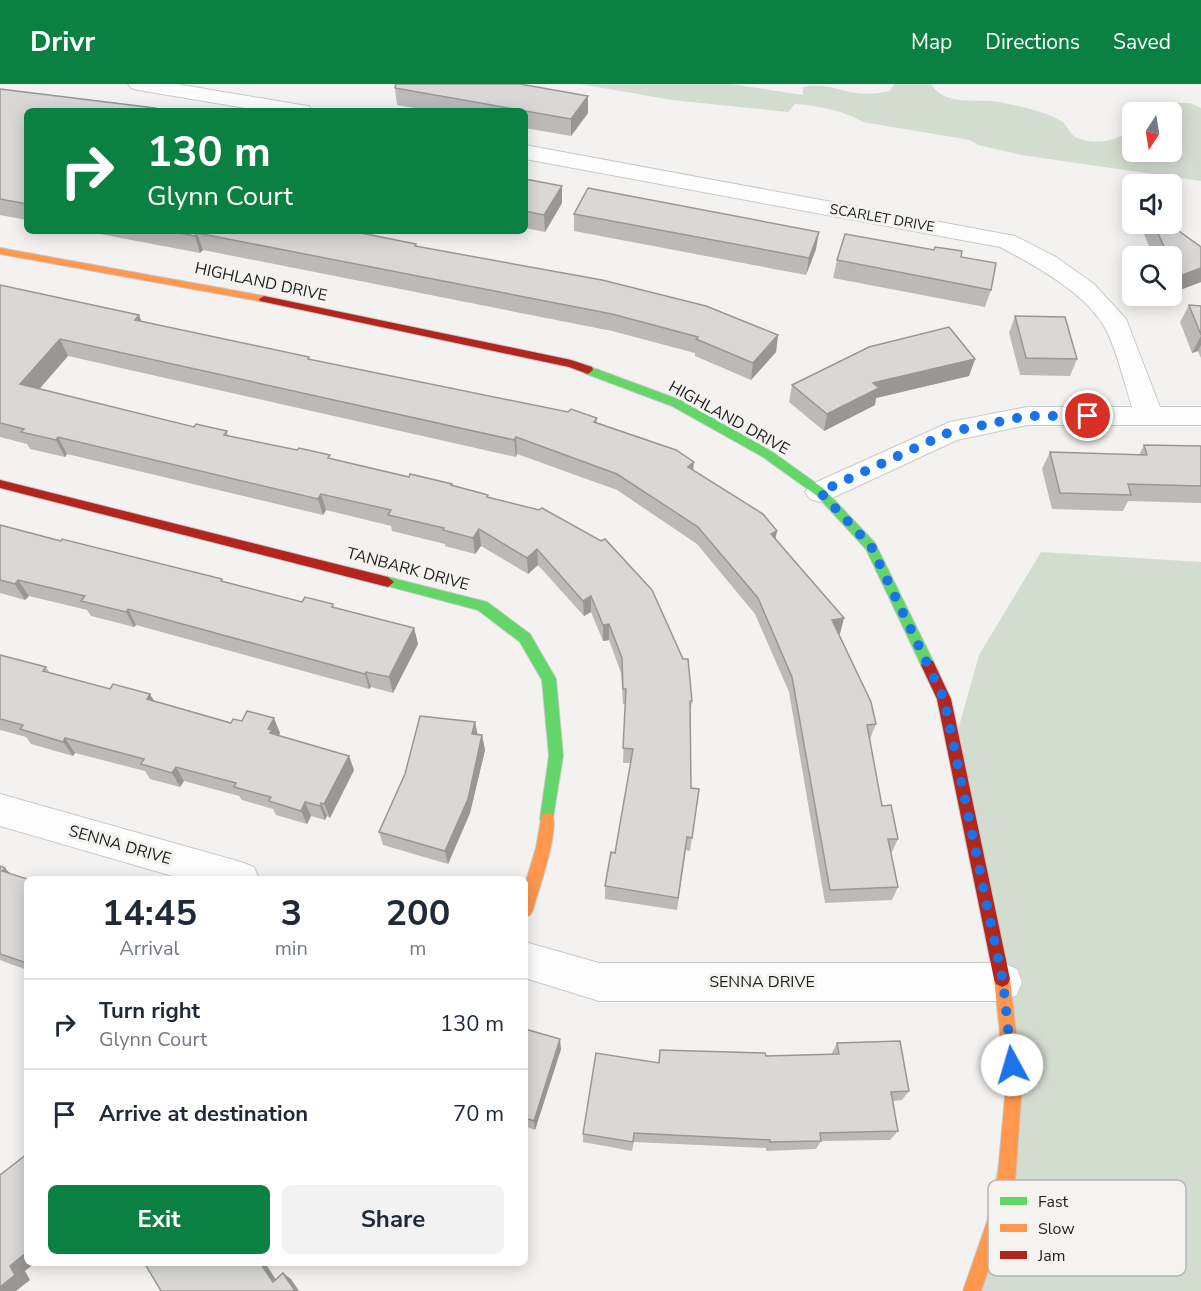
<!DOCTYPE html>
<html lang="en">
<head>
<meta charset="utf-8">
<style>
  :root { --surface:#fff; --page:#f2f2f3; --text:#1f2937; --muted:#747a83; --line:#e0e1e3; --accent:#0b8043 }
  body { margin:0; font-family:"Nunito Sans",sans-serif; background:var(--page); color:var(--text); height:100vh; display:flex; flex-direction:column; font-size:22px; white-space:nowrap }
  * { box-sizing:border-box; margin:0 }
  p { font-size:20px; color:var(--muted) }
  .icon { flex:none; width:33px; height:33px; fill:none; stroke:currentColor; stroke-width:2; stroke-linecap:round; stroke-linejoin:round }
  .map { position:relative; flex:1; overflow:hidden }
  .details { position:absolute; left:24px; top:792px; width:504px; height:390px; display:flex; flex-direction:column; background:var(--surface); border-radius:9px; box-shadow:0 3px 15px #0003 }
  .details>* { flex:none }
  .guide { position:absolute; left:24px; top:24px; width:504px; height:126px; border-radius:9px; box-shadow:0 3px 15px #0003; background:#0b8043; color:#fff; overflow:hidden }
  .needle { width:39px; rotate:192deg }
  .tools { position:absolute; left:1122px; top:18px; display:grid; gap:12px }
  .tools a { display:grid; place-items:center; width:60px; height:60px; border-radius:9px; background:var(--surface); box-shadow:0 3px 15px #0003; font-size:30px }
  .pin { position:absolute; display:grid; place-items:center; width:51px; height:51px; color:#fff; margin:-26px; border:3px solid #fff; border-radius:50%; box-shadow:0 2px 6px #0007 }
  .me { position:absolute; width:66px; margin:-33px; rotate:354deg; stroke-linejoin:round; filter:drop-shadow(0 0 4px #0008) }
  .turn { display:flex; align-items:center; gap:21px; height:126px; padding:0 24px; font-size:27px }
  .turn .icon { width:78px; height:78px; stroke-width:2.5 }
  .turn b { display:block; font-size:42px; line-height:51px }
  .eta { display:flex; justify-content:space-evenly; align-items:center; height:102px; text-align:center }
  .eta b { font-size:36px; font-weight:700; line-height:42px }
  .cta { display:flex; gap:12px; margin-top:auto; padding:12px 24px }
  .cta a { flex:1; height:69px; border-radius:9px; background:var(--accent); color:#fff; font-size:24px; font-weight:700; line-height:69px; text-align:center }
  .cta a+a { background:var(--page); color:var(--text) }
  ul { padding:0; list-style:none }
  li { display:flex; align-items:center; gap:18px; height:90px; padding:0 24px; border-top:2px solid var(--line) }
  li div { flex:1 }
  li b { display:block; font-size:22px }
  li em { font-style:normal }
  header { display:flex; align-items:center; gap:36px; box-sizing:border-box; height:84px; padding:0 30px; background:var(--accent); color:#fff }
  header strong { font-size:28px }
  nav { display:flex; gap:33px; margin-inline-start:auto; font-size:21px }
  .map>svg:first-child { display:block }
  .green { fill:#d2ddd0 }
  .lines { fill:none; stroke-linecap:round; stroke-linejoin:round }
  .street-casing { stroke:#c9c9c8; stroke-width:2 }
  .fast-casing { stroke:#c9c9c8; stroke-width:2 }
  .slow-casing { stroke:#c9c9c8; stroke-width:2 }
  .jam-casing { stroke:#c9c9c8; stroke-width:2 }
  .street { fill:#fdfdfd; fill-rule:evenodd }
  .fast { fill:#63d668; fill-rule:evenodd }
  .slow { fill:#ff974d; fill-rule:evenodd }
  .jam { fill:#b3261e; fill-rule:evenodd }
  .wall { fill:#bbbab9 }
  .shaded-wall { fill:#989796 }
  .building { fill:#d9d8d7; stroke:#989796; stroke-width:1.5 }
  .route { stroke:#1a73e8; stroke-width:10; stroke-dasharray:0 18 }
  .labels { text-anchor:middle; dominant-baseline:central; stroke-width:6; stroke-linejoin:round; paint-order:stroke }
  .far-street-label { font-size:14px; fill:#222221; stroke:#f4f3f0 }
  .street-label { font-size:16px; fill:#222221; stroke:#f4f3f0 }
  .key { fill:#f4f3f0; stroke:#b5b4b2; stroke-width:1.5 }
  .key-label { font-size:16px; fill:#222221 }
</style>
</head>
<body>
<header>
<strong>Drivr</strong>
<nav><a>Map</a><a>Directions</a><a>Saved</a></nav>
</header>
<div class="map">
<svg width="1201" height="1207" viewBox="0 0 1201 1207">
  <rect width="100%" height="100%" fill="#f3f2f1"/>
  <g class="green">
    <path d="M580,0h151l72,11v-8c17,-3 28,0 43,4 13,4 31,3 44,0l4,-7h37c14,23 45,14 68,18 16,3 49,10 62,19 8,5 8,15 19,18 20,6 36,1 52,-9v22h40v-40l-7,-1 9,-8h16l11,5v73l-180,-26 -43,-10 -8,-5 -107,-18c-21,-12 -44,-16 -68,-18l-7,8 -116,-12z"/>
    <path d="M1041,468l160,10v729h-229l42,-205 -60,-342 25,-89z"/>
  </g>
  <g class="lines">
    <defs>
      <g id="street">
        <path d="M128,0h48l125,21 8,1 3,5h-49l-125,-21 -7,-2z"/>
        <path d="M525,61l490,91 41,21 38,27 32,35 34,88h41v18h-174l-70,15 -127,59 -10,3 -10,-3 -5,-7 5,-7 140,-63 77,-15h105c-7,-22 -16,-60 -27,-79 -19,-35 -71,-63 -105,-81l-475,-88z"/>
        <path d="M0,710l241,68 13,5 5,12h-76l-183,-53z"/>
        <path d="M525,858l74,21h404l14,6 5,13 -5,13 -14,6h-404l-74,-23z"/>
      </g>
      <g id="fast">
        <path d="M588,282l92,34 91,51 53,38 51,54 60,122 -2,4h-10l-57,-120 -50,-54 -53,-38 -91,-51 -88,-33v-6z"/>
        <path d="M388,493l99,25 43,32 26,45 7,77 -11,68 -5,1 -5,-1 -2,-5 9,-63 -7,-76 -22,-38 -42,-32 -94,-25 -2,-3 2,-3z"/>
      </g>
      <g id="slow">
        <path d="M0,164l264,48 5,3 -5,3 -264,-48z"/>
        <path d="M547,729l5,1c8,16 -14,77 -19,96l-3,5 -5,2v-33l11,-36 6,-34z"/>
        <path d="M1002,887l6,3 2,5 12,107 -8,110 -33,95h-18l33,-95 10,-110 -12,-107 2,-5z"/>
      </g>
      <g id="jam">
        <path d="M264,212l307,64 21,7 1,3 -5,4 -19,-7 -309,-66 -1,-2z"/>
        <path d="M0,396l388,97 6,5 -6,5 -388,-99z"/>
        <path d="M928,576l5,1 18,38 59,280 -2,5 -6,3 -6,-3 -2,-5 -57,-280 -16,-34 2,-4z"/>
      </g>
    </defs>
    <use href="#street" class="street-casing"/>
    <use href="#fast" class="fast-casing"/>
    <use href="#slow" class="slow-casing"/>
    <use href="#jam" class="jam-casing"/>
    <use href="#street" class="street"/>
    <use href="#fast" class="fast"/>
    <use href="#slow" class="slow"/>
    <use href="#jam" class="jam"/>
  </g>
  <g class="wall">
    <path d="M395,4l193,25 -17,23 -46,-8v-17h-94l-34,-6z"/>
    <path d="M0,5l155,19v2l-128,1v109l-27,-5z"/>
    <path d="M525,95l37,24 -17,29 -20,-4z"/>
    <path d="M574,130l242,35 -10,26 -232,-44z"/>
    <path d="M1140,140h29l32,58 -29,11v-37h-19z"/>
    <path d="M84,147h267l65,13 1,2 361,89 -2,17 -25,28 -56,-24v-3l-83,-22 -409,-81 -3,3z"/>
    <path d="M961,173l30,33 -6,17 -152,-29 4,-18z"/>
    <path d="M0,201l139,30 2,7 169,38 287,58v5l96,47 83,69 64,95h-1l37,90 -6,15h-1l13,67 16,33 -6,13h-2l8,35 -6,13 -67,3 -36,-211 -34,-78 -58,-70 -80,-54 -100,-36 -1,3 -448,-101 -29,33 155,38 33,4 1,5 181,41 43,7v2l36,11 51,13 153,191 -2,14 1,73 8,1 -9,62 -4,-1 -9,60 -72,-11v-13l10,-33 16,-90h-8l2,-59h-2l-2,-31 -12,-33 -6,1 -12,-29 -7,4 -46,-51 -10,9 -47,-28 -6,8 -30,-8v-2l-53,-13 -1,-5 -65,-16 -3,5 -256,-61 -2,3 -35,-8 -3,-5 -27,-7z"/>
    <path d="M1189,221l12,1v52l-3,-7 -6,2 -12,-31z"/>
    <path d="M1015,232l62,43 -7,17 -50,-1 -11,-42z"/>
    <path d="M975,275l-6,17 -93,22 -1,7 -51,26 -35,-29 3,-17z"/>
    <path d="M1144,361l57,1v57l-73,-2 -5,10 -71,-2 -10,-40 8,-17 89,3z"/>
    <path d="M0,441l61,16 161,38 1,3 79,20 31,2 1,4 80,20 4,16 -25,49 -22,-6 -2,2 -233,-64 -2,2 -43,-11 -4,-6 -58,-14 -4,4 -25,-7z"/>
    <path d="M0,571l46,12 3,5 182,51 49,10 -1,3 70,20 5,14 -24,48 -3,-2 -2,4 -14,-4 -4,8 -31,-9 -3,-6 -31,-9 -3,-4 -55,-15 -4,6 -30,-8 -5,-8 -70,-18 -2,3 -42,-12 -5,-7 -26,-7z"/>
    <path d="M475,638l2,13h5l3,15 -15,63 -22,51 -65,-19 -4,-13z"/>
    <path d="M0,782l10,8 17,5v91l-27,-10z"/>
    <path d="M525,945l36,20 -26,81 -10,-4z"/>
    <path d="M837,959l72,48 -7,9 -9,1 5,30 -8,9 -69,1 -5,8 -50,2v-3l-132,-6 -2,9 -49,-9v-8l75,-71 2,-13 106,6 66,-2v-1z"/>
  </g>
  <g class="shaded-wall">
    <path d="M588,12v17l-17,23v-17z"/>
    <path d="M562,102v17l-17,29 -1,-17z"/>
    <path d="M819,148l-3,17 -10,26 3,-17z"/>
    <path d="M197,149l6,17 -3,3 -5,-17z"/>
    <path d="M1201,184v14l-29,11v-5l5,-11z"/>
    <path d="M139,231l7,17 -11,-12z"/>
    <path d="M778,251l-2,17 -25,28 2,-17z"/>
    <path d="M1201,252v9l-3,6 -6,2z"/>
    <path d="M60,255l8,17 -39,45 -9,-17z"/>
    <path d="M975,275l-6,17 -93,22 -1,7 -51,26 3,-17 46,-31z"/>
    <path d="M58,353l9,17 -2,3 -9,-17z"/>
    <path d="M516,353l1,17 -1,3 -2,-17z"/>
    <path d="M694,378l-2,17 -4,-12z"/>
    <path d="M321,410l5,16 -3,5 -5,-16z"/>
    <path d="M479,445l2,17 -6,8 -2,-16z"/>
    <path d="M777,447l-3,16 -3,-13z"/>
    <path d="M537,465l1,16 -10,9 -1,-16z"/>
    <path d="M18,496l11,16 -4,4 -10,-16z"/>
    <path d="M591,512v16l-7,4 -1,-15z"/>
    <path d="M128,525l8,16 -2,2 -8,-15z"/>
    <path d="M844,534l-4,16 -12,2 4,-16z"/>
    <path d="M609,540v16l-6,1v-16z"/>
    <path d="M414,544l4,16 -25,49 -4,-16z"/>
    <path d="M366,588l5,15 -2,2 -4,-15z"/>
    <path d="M150,610l9,15 -12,-10z"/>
    <path d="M274,634l6,15 -4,7 -8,-11z"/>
    <path d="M475,638l3,14 -6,-2z"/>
    <path d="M482,651l3,15 -15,63 -22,51 -3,-13z"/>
    <path d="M65,654l10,15 -2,3 -10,-14z"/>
    <path d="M349,672l5,14 -24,48 -6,-14z"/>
    <path d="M176,683l8,14 -4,6 -8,-14z"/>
    <path d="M305,718l6,14 -4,8 -6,-13z"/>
    <path d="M321,719l6,13 -2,4 -5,-14z"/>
    <path d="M5,784l12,13 -15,-10z"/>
    <path d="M560,955l1,10 -26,81 -1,-9z"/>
    <path d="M27,1168v11h8l-10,8 5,9 -14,11h-16v-4l10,-21z"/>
    <path d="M260,1179h5l16,24 -8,-5z"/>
    <path d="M283,1189l8,6 8,12h-4z"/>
  </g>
  <g class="building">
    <path d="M396,0h124l68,12 -17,23 -176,-31z"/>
    <path d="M0,5l155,19 -2,1 9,2h-135v93l-27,-5z"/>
    <path d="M525,95l37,7 -18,29 -19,-4z"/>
    <path d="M588,104l231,44 -10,26 -235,-44z"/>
    <path d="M1154,140h15l32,23v21l-24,9 -5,-12v-9h-4z"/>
    <path d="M168,147h183l65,13 -1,2 187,34 104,26 72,29 -25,28 -57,-24 2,-2 -86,-23 -415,-81 -2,3z"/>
    <path d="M845,150l89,16 1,-3 27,4 -1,6 35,6 -5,27 -154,-30z"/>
    <path d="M0,201l139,30 -4,5 174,37 -1,2 260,53 3,-3 26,9 -3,4 82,28 18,12 -6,5 75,47 14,17 -6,3 73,84 -12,2 39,82 5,22 -9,1 15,81 9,-1 7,34h-10l10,48 -68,3 -38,-213 -34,-79 -60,-71 -81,-53 -101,-37 -2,3 -454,-101 -40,45 174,43 2,-3 31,7 -3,4 73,15 2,-2 31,7 -2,3 81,19 1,-3 42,10 -1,1 37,10 -1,2 52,13 3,-2 59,33 4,-2 47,51 31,69h5l4,42h-2l1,87 8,1 -7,49 -5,-1 -9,61 -73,-12 6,-34 4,1 18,-104 -10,-1 3,-59h-3l-1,-31 -13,-34 -6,1 -12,-29 -8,5 -46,-52 -10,9 -48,-29 -6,9 -30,-8 1,-2 -56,-13 3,-5 -70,-16 -3,5 -260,-62 -2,3 -35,-8 3,-3 -24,-6z"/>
    <path d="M1189,221l12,1v29z"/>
    <path d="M1015,232l50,1 12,42 -51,-1z"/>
    <path d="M949,243l26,32 -102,24 6,5 -52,26 -35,-29 77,-38z"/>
    <path d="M1144,361l57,1v40l-73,-2 3,11 -71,-2 -10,-41 97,3z"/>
    <path d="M0,441l61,16 1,-2 160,40 -1,2 81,21 3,-5 28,7 -1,3 82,21 -25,49 -23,-5 -1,2 -237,-65 -2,3 -45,-11 4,-5 -67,-16 -3,4 -15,-4z"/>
    <path d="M0,571l46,12 -3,4 67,18 3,-5 37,10 -3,5 84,24 2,-4 9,2 5,-10 27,7 -6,11 4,1 -2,3 79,23 -25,48 -3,-1 -1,3 -15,-4 -4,9 -32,-10 2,-4 -37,-10 2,-4 -60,-16 -4,6 -31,-9 3,-5 -79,-21 -2,4 -43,-13 3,-4 -23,-6z"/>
    <path d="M420,632l55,6 -3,12 10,1 -14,64 -23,52 -66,-19 26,-58z"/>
    <path d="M0,782l5,2 -3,3 25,8v84l-27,-9z"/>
    <path d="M525,945l35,10 -26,82 -9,-3z"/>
    <path d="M900,957l9,50 -18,1 7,39 -78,2 1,8 -51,1v-2l-136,-7 -1,9 -50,-8 13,-81 63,10 1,-13 105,3 1,3 73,-2 -2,-11z"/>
    <path d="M27,1070v98l-17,14 5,9 -15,12v-112z"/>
    <path d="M147,1179h113l13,19 10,-9 12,18h-134l-16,-27z"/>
  </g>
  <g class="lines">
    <path class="route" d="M1012,981l-9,-83 -59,-283 -73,-153 -51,-54 130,-60 77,-16h61"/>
  </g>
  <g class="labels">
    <g class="far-street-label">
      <text transform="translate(882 134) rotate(10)">SCARLET DRIVE</text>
    </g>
    <g class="street-label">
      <text transform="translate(261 198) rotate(12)">HIGHLAND DRIVE</text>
      <text transform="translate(729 334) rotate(29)">HIGHLAND DRIVE</text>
      <text transform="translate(408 485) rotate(15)">TANBARK DRIVE</text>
      <text transform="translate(120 761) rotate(16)">SENNA DRIVE</text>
      <text x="762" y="898">SENNA DRIVE</text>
    </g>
  </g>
  <rect x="988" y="1096" width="198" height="96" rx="9" class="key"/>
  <rect x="1000" y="1113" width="27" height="8" fill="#63d668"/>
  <rect x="1000" y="1140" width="27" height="8" fill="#ff974d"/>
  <rect x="1000" y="1167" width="27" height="8" fill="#b3261e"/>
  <g class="key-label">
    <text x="1038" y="1123">Fast</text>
    <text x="1038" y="1150">Slow</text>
    <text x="1038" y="1177">Jam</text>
  </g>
</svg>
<div class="tools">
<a><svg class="needle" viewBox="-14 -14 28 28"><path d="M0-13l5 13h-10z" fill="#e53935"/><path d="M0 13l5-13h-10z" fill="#747a83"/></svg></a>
<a><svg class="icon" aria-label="sound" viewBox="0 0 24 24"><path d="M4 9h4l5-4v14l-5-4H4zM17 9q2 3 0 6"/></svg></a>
<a><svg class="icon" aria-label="search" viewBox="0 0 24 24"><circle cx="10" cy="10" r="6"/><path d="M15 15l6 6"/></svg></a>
</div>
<div class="pin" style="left:1088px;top:332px;background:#d93025"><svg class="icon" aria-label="arrive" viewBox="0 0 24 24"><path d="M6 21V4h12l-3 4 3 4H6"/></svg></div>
<svg class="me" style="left:1012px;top:981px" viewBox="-20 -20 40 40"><circle r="19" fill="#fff"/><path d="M0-13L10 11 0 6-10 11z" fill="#1a73e8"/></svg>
<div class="guide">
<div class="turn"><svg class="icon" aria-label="right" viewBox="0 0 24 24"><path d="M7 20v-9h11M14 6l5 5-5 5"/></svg><div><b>130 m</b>Glynn Court</div></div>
</div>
<section class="details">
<div class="eta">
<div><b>14:45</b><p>Arrival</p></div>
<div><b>3</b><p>min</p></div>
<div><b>200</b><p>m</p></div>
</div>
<ul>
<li><svg class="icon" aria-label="right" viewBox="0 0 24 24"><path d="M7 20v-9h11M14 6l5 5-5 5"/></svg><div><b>Turn right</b><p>Glynn Court</p></div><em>130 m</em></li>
<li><svg class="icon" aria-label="arrive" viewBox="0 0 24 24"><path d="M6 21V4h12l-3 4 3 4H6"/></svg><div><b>Arrive at destination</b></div><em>70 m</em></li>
</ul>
<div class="cta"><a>Exit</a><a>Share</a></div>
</section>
</div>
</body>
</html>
